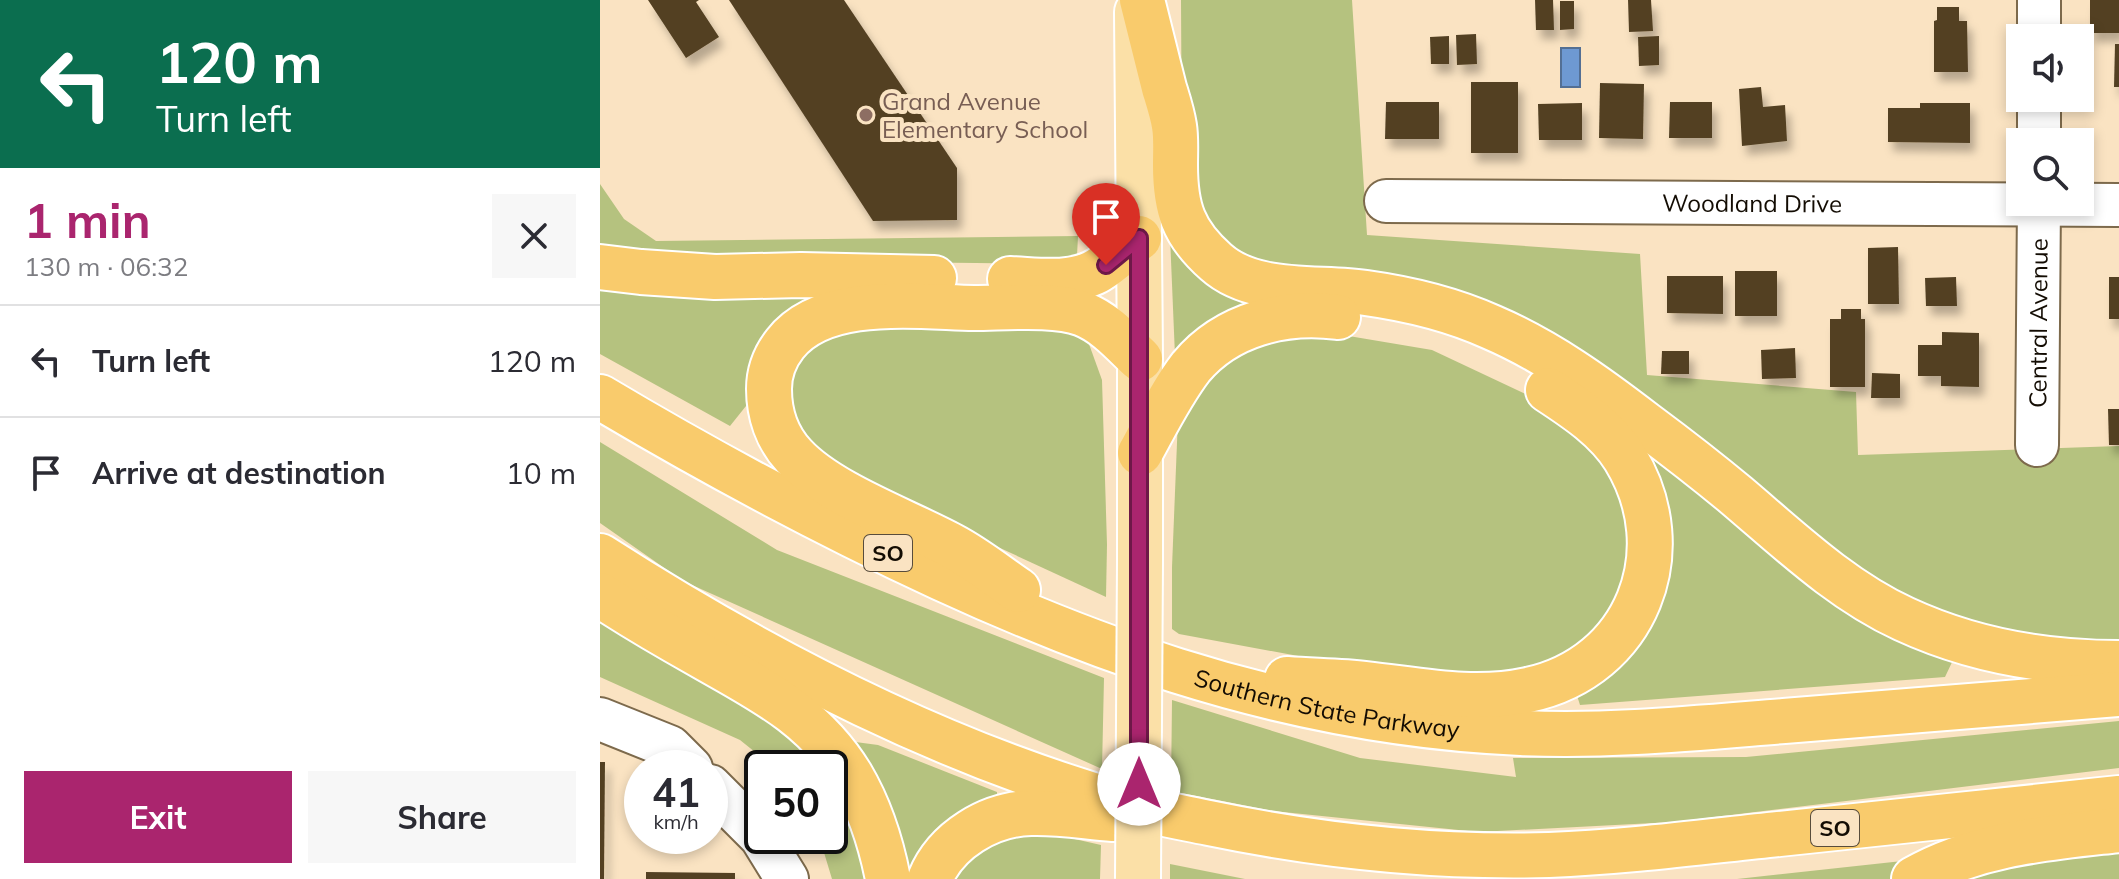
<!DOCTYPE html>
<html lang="en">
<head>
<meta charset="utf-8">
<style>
  :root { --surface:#fff; --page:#f7f7f7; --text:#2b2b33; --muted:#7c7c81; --line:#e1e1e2; --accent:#aa256e }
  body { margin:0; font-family:Mulish,sans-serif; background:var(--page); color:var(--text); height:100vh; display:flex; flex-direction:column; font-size:30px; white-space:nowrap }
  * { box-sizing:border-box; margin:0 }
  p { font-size:26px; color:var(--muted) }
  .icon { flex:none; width:44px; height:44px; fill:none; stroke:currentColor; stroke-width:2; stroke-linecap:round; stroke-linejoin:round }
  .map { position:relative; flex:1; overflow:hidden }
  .drawer { display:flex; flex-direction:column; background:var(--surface); width:600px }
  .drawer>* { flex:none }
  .hud { background:#0b6e4f; color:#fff; overflow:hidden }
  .fabs { position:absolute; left:1406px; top:24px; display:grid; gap:16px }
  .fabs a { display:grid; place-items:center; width:88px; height:88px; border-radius:0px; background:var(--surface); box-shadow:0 4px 12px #0003; font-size:40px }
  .speed { position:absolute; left:24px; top:750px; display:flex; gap:16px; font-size:40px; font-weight:700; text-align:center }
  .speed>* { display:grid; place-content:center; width:104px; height:104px; border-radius:50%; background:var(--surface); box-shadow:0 4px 12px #0003; line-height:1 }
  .speed small { font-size:20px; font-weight:400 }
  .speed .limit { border:4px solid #111; border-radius:12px; background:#fff; color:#111 }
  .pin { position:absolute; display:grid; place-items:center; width:68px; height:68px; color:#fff; margin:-82px -34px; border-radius:50% 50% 50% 0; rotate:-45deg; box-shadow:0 0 8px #0007 }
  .pin .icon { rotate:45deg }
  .me { position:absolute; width:88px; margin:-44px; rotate:0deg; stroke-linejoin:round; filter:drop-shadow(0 0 6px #0008) }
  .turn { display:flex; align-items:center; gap:28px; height:168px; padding:0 24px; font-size:36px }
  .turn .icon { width:104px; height:104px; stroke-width:2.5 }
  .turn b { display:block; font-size:56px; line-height:68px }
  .round { display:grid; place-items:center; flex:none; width:84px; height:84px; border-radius:0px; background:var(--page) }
  .overview { display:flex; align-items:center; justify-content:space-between; height:136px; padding:0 24px }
  h1 { font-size:48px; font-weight:700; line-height:60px; color:var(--accent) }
  .primary-button { display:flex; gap:16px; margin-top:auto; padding:16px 24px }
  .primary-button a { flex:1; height:92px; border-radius:0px; background:var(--accent); color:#fff; font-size:32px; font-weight:700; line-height:92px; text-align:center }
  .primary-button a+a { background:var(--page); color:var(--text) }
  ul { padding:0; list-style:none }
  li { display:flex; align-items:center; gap:24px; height:112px; padding:0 24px; border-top:2px solid var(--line) }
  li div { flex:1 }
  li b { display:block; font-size:30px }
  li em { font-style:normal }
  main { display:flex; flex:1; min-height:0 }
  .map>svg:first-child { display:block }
  .green { fill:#b5c27f }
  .water { fill:#6e99d2; stroke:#536f94; stroke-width:2 }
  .building { fill:#534124; filter:url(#shadow) }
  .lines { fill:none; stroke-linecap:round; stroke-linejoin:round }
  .minor-casing { stroke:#7d6a4c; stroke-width:46 }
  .major-casing { stroke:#fff; stroke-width:48 }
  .highway-casing { stroke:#fff; stroke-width:48 }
  .minor { stroke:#fff; stroke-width:42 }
  .major { stroke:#fbe0a7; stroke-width:44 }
  .highway { stroke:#f9cb6c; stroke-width:44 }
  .major-bridge-casing { stroke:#fff; stroke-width:48; stroke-linecap:butt }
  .major-bridge { stroke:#fbe0a7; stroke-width:44 }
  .route-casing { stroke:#6e1848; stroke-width:20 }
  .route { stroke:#aa256e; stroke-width:14 }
  .education-dot { fill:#8d6e63; stroke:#fae3c2; stroke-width:3 }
  .labels { text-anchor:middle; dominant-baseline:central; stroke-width:8; stroke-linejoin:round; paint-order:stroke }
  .shield { fill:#fae3c2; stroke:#584c3c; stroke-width:2 }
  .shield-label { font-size:22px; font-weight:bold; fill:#130c03 }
  .education-label { font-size:24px; fill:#785e54; stroke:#fae3c2; text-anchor:start }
  .street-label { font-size:24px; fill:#130c03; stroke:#fae3c2 }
</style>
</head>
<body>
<main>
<section class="drawer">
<div class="hud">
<div class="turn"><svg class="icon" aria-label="left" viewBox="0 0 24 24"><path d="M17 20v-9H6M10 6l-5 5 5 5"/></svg><div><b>120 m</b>Turn left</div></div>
</div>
<div class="overview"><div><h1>1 min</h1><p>130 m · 06:32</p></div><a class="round"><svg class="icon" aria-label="close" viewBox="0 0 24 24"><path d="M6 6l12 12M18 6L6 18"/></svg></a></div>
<ul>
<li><svg class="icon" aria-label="left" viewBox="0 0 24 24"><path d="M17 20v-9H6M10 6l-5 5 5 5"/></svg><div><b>Turn left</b></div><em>120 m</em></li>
<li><svg class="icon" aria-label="arrive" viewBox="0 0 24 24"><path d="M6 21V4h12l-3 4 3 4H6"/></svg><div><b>Arrive at destination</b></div><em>10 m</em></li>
</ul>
<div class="primary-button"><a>Exit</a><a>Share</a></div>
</section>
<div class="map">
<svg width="1519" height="879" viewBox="0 0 1519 879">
  <defs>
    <filter id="shadow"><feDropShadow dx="5" dy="9" stdDeviation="4" flood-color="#0004"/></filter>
  </defs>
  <rect width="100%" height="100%" fill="#fae3c2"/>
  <g class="green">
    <path d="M581,0h171l15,235 273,19 7,121 209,17 2,63 261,-9v203l-152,-18 -119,-51 -345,-266 -244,-46 -41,-16 -36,-79z"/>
    <path d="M0,184l24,35 32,22 422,-5 -1,20 -18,8 -434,-5 -25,-5z"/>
    <path d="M570,236l115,66 -110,54z"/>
    <path d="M0,282l244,12 -53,17 -35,34 -8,30 2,26 -20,25 -130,-72z"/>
    <path d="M243,321l224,4 18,8 17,47 5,165 -1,52 -288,-133 -20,-22 -13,-67 24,-37z"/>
    <path d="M713,330l119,20 119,56 66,70 14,58 -13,65 -40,56 -71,28 -117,-10 -211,-39 -7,-5v-62l6,-149 27,-37 44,-38z"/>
    <path d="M1001,413l353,245 -9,19 -365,28 -6,-19 92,-128z"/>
    <path d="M0,442l177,108 327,128 -2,91 -419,-188 -83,-58z"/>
    <path d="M0,617l158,94 56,48 6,9h-45l-35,-28 -140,-63z"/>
    <path d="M572,700l188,58 156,19 -3,-19 233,-1 373,-36v47l-446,54 -195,10 -205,-21 -102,-20z"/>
    <path d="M248,741l30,4 119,47v17l-83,70h-17z"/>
    <path d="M230,783l27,41 14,55h-39l-13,-43h11z"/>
    <path d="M426,828l75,17 -1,34h-154l8,-18z"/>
    <path d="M1519,842v37h-177z"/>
    <path d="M1330,858l-35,21h-158z"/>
    <path d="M570,864l75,15h-75z"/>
  </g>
  <rect class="water" x="961" y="48" width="19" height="39"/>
  <g class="building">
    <path d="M48,0h51l-3,2 23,35 -33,21z"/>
    <path d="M129,0h115l113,168v52l-84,1z"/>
    <path d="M935,0h18l1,30h-18z"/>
    <path d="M1028,0h23l2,31 -24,1z"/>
    <rect x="1490" y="0" width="29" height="33"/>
    <path d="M960,1h14v28l-14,1z"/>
    <path d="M1337,7h22v14h8l1,51h-34v-51l3,-1z"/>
    <path d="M876,34l1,30 -20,1 -1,-30z"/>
    <path d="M849,36v28h-18l-1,-27z"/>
    <path d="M1059,36v29l-20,1 -1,-29z"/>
    <path d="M1515,44h4v43h-5z"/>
    <rect x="871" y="82" width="47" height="71"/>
    <path d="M1000,83l44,1 -1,55 -44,-1z"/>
    <path d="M1161,87l2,20 22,-2 2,36 -45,5 -3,-57z"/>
    <path d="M786,102h53v37h-54z"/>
    <path d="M1070,102h42v36h-43z"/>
    <path d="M982,103v37h-43l-1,-36z"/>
    <path d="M1320,103h50v40l-82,-1v-34h32z"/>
    <path d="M1298,247l1,57h-31v-56z"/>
    <rect x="1135" y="271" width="42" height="45"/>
    <path d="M1067,276h56v38l-56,-1z"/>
    <path d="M1356,277l1,29h-31l-1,-28z"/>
    <rect x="1509" y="277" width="10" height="42"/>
    <path d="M1241,309h20v10h4v68h-35v-68h11z"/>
    <path d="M1342,332l37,1v54l-38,-1v-10h-23v-31h24z"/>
    <path d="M1195,348l1,30 -34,1 -1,-29z"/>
    <path d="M1062,351h27v23h-28z"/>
    <path d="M1272,373l28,1v24h-29z"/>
    <path d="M1508,409h11v36h-10z"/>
    <path d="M0,762h5l-1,117h-4z"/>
    <path d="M46,872l89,1v6h-89z"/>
  </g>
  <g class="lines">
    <defs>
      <g id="minor">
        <path d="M1439,38v-38"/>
        <path d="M1439,142v-44"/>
        <path id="s1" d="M786,201l733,4"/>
        <path id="s2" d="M1437,445l2,-243"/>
        <path d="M0,719l70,28 21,21"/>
        <path d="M110,786l51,51 26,42"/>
      </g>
      <path id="major" d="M537,12l3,347v202"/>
      <g id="highway">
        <path d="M542,0c7,29 15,59 22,88 4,13 8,25 10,38 2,12 1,26 1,39 0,43 8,68 41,97 38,34 103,24 150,31 43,6 85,16 125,34 56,24 106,60 154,97 31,23 62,47 92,72 53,45 104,94 167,123 69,32 140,44 215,44"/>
        <path d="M0,267l41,5 74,5 86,-2 133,3"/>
        <path d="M410,279c28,1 58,6 83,-6 17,-8 31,-24 46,-35"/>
        <path id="s3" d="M0,397c82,49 166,95 252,138 213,107 428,188 669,198 88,4 176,-5 263,-12 112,-9 223,-18 335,-27"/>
        <path d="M540,453c16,-29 31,-60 51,-86 36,-43 94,-57 147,-50"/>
        <path d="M0,556c162,104 337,195 523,248 28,8 57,13 86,19 111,23 226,35 340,32 77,-3 153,-13 230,-21 113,-12 227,-24 340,-36"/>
        <path d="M418,590c-22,-15 -43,-32 -66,-44 -46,-25 -123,-52 -158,-90 -17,-18 -25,-42 -25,-67 0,-17 5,-31 16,-45 39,-50 132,-37 189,-36 30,0 82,-5 109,6 23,9 40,29 57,45"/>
        <path d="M0,595c32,21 66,41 100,60 59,34 113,59 151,121 19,32 30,67 37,103"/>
        <path d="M687,679c26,2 53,2 79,5 54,6 107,18 162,6 109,-23 154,-139 97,-232 -18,-29 -48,-49 -77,-68"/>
        <path d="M330,879c16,-39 59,-65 101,-66 27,-1 55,4 82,6"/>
        <path d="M1314,879c64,-36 134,-41 205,-49"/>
      </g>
    </defs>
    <use href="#minor" class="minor-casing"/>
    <use href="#major" class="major-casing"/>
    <use href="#highway" class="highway-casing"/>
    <use href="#minor" class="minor"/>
    <use href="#major" class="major"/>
    <use href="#highway" class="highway"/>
    <defs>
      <path id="major-bridge" d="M538,879l2,-318"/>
    </defs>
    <use href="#major-bridge" class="major-bridge-casing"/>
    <use href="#major-bridge" class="major-bridge"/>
  </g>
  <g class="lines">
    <defs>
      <path id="route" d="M506,265l33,-27v546"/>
    </defs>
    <use href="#route" class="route-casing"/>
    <use href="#route" class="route"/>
  </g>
  <circle class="education-dot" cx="266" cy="115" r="8"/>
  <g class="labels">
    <g class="shield">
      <rect x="264" y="535" width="48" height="36" rx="6"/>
      <rect x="1211" y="810" width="48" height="36" rx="6"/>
    </g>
    <g class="shield-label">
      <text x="288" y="553">SO</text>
      <text x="1235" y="828">SO</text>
    </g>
    <g class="education-label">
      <text x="282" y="101">Grand Avenue<tspan x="282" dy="28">Elementary School</tspan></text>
    </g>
    <g class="street-label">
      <text stroke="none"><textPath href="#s1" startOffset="366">Woodland Drive</textPath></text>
      <text stroke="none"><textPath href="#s2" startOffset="122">Central Avenue</textPath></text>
      <text stroke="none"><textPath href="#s3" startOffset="794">Southern State Parkway</textPath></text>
    </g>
  </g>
</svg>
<div class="fabs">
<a><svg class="icon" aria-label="sound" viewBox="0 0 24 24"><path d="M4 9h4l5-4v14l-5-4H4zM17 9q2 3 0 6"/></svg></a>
<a><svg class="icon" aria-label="search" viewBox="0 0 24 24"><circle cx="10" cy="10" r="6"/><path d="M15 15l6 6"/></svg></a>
</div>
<div class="speed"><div>41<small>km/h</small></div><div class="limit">50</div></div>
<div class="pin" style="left:506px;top:265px;background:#d93025"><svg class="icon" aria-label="arrive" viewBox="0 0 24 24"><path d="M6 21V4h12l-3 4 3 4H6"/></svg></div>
<svg class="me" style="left:539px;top:784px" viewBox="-20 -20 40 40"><circle r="19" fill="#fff"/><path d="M0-13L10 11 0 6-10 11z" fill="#aa256e"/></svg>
</div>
</main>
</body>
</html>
